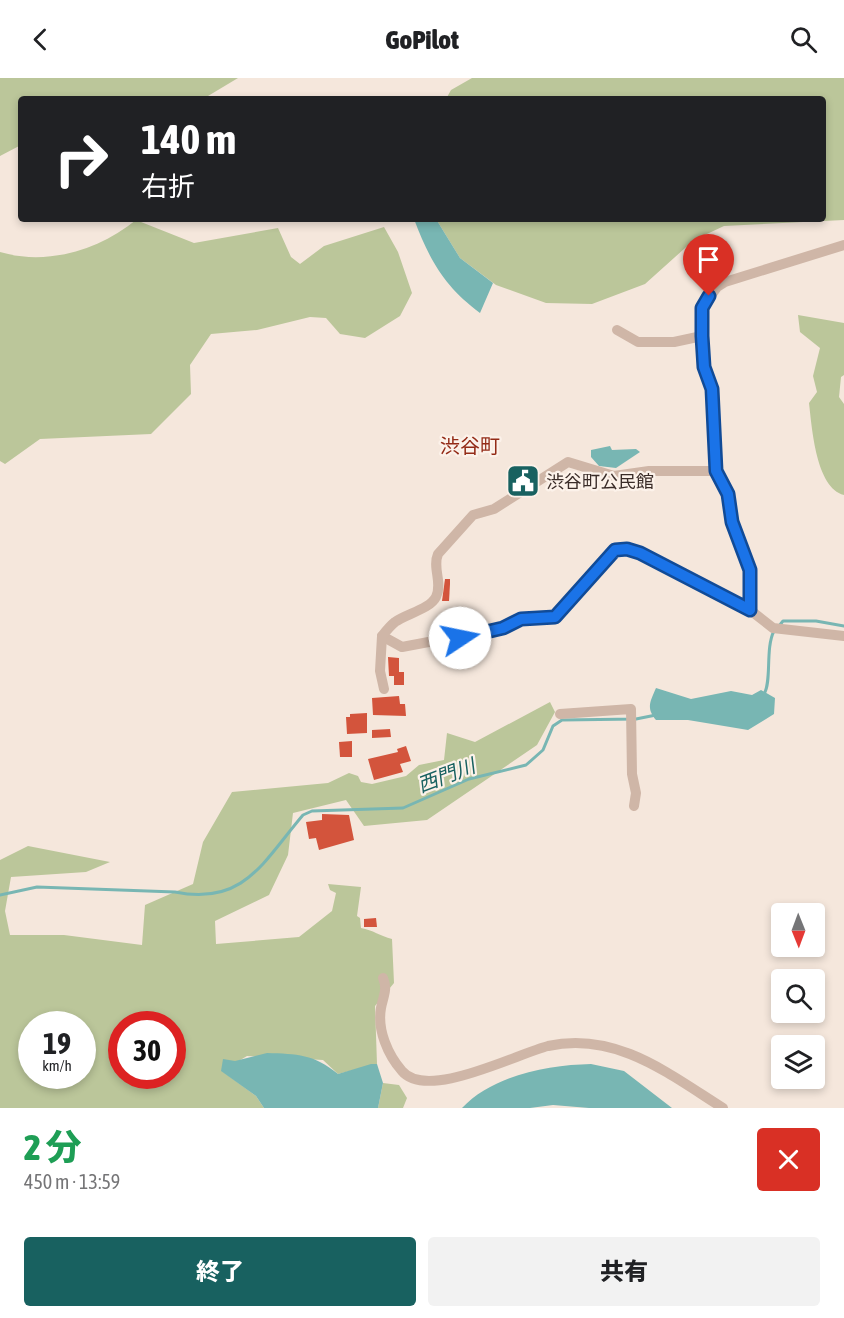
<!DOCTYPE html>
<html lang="ja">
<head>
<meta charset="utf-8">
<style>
  :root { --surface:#fff; --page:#f2f2f2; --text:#202124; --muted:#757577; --accent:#186160 }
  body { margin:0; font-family:"Asap Condensed","Noto Sans JP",sans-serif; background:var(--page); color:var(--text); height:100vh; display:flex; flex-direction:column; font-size:22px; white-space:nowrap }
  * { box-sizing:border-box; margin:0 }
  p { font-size:20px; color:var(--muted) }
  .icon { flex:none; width:33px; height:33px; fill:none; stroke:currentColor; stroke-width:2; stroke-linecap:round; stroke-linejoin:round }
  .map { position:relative; height:1030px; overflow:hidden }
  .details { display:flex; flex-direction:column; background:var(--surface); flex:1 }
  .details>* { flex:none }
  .banner { position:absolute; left:18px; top:18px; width:808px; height:126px; border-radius:6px; box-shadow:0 3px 9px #0003; background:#202124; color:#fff; overflow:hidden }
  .needle { width:39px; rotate:179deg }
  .fabs { position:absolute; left:771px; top:825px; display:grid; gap:12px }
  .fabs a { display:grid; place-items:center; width:54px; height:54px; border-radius:6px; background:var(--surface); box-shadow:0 3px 9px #0003; font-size:30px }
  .speed { position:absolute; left:18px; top:933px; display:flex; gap:12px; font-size:30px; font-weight:700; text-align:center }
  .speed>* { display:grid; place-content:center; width:78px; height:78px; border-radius:50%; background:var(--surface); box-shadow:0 3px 9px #0003; line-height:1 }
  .speed small { font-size:15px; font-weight:400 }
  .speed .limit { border:9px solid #d22; background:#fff; color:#111 }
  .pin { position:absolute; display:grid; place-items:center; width:51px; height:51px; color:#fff; margin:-62px -26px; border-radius:50% 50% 50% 0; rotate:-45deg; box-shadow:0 0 6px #0007 }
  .pin .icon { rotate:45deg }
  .me { position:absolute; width:66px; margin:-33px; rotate:79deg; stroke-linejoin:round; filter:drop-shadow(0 0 4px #0008) }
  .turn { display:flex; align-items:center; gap:21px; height:126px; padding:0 24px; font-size:27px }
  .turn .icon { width:78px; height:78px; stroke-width:2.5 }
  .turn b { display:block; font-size:42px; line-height:51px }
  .round { display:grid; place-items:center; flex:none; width:63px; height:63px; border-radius:6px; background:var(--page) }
  .overview { display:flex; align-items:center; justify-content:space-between; height:102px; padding:0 24px }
  h1 { font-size:36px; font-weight:800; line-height:45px; color:#1e9e55 }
  .cta { display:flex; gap:12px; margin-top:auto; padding:12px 24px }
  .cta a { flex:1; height:69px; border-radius:6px; background:var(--accent); color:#fff; font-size:24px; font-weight:800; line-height:69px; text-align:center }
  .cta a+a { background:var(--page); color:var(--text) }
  header { display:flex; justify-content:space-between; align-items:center; height:78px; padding:0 24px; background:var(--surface); font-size:27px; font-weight:800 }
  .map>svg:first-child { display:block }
  .green { fill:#bbc69a; fill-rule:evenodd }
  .water { fill:#78b6b3 }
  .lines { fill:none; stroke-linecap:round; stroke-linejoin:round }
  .stream { stroke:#78b6b3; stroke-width:3 }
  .building { fill:#d3543c }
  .minor { stroke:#cfb6a7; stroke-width:10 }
  .route-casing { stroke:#114b97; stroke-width:15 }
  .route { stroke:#1a73e8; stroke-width:10 }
  .labels { text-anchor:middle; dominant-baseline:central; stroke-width:4.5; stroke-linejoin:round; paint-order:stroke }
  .poi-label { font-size:18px; fill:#3a2c28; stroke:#fcf2ea; text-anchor:start }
  .neighbourhood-label { font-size:20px; fill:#932b17; stroke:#fcf2ea }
  .water-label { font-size:20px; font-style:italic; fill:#186160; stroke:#fcf2ea }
</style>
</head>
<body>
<header><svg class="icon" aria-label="back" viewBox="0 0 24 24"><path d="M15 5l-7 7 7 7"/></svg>GoPilot<svg class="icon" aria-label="search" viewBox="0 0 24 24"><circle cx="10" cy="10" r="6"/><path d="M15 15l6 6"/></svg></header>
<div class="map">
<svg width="844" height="1030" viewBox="0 0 844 1030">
  <rect width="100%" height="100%" fill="#f5e7dc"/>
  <g class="green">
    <path d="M0,0h238l-35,21h-182v46l-21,11z"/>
    <path d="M472,0h372v142l-120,6 -30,14 -49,44 -53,20 -46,-1 -50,-18 -36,-27 -24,-39h388v-120h-378l5,-9z"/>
    <path d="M136,142l58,23 84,-15 13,29 9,7 24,-18 60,-19 14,25 14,41 -12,23 -35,22 -25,-4 -14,-16 -16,-1 -53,13 -46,4 -21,31 1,29 -40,40 -111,5 -35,25 -5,-3v-209c47,14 99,-2 136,-32z"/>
    <path d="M798,237l46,8v52l-3,2 -2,20 5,7v91c-28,-7 -32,-67 -35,-92l8,-11 -4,-16 7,-28 -20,-16z"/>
    <path d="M550,624l5,10 -18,33 -110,75 -63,6 -18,-26 -53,13 -5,42 -19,40 -54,26 1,23 83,-7 33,-26 4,-18 -6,-3 -2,-6 33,3 -4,29 3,2 1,10c12,2 19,8 31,11l2,44 -19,23 2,58 -39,10 -15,-14 -76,-4 -25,15 34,25 8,12h-264v-248l28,-14 82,16 -24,10 -75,5 -6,34 5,24h54l78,10 3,-40 48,-21 10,-42 29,-50 96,-9 21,-10 9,3 3,6 11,2 34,-8 13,-11 25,-5 3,-27 28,9zM32,946h50v52h-50zM122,946h50v52h-50z"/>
    <path d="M383,1005l16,2 8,13 -4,10h-25z"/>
  </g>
  <g class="water">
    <path d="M414,141h22l24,39 33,25 -13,30c-36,-27 -50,-52 -66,-94z"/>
    <path d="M610,368l2,4 24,-1 4,3 -24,16 -17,-2 -8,-9v-7z"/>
    <path d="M656,610l35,11 40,-8 21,4 9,-5 14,8 -1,16 -26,16 -60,-10h-32c-10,-12 -6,-18 0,-32z"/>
    <path d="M267,975c30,1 47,1 71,21l33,-10h6l6,19 -5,25h-114l-8,-12 -35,-25 2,-12 12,2z"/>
    <path d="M591,986l33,7 48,37h-83l-36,-3 -23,3h-68c31,-33 86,-43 129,-44z"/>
  </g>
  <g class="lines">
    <g class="stream">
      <path d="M779,548l4,-5h33l28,5"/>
      <path d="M764,616c8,-12 1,-46 10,-63"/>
      <path d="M0,817l37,-8 138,5c69,14 88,-30 128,-77l9,-4 91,-3 66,-29 57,-14 17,-15 10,-24 9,-6 74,-1 20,-4"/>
    </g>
  </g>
  <g class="building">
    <path d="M527,395l3,4 -14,9 -3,-6z"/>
    <path d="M445,501h5v5l-1,17h-7z"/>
    <path d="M388,579l11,1v14h5v13h-10v-9h-5z"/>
    <path d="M399,618l1,8h5l1,12 -33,-1 -1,-17z"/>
    <path d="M367,635v20l-20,1 -1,-17h4v-3z"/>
    <path d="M390,651l1,8 -19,1v-8z"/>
    <path d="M352,663v16h-12l-1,-15z"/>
    <path d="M406,668l5,15 -11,3 3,8 -29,8 -6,-21 30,-7 -1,-3z"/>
    <path d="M322,736l27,1 5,25 -35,10 -3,-12 -7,1 -3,-17 16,-2z"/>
    <path d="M376,840l1,9h-13v-8z"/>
  </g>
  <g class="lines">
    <g class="minor">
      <path d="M617,252l21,12h36l28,-6"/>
      <path d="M750,532v-40l-18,-48 -4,-28 -12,-23 -4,-82 -8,-22 -2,-59 15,-21 8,-5 119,-37"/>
      <path d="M382,558l20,11 101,-19 18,-9 34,-2 60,-67 12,-1 13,4 110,57 23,18 71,8"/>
      <path d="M384,611l-4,-18 2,-35c4,-5 8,-10 13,-14 11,-8 35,-13 41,-25 7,-14 -4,-29 2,-43l35,-39 21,-6 74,-47 46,14 35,-5h67"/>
      <path d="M560,636l71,-5 1,65 4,19 -2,13"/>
      <path d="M383,900c5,11 0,19 -2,30 -4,22 7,47 21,63 25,30 114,-17 146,-25 68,-15 121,28 175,62"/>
    </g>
  </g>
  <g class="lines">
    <defs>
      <path id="route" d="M460,560l43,-10 18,-9 34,-2 60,-67 12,-1 13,4 110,57v-40l-18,-48 -4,-28 -12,-23 -4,-82 -8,-22 -2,-31v-28l7,-12"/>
    </defs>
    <use href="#route" class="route-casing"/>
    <use href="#route" class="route"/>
  </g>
  <defs>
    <symbol id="civic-square" viewBox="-11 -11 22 22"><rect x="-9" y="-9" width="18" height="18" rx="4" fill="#186160" stroke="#fcf2ea"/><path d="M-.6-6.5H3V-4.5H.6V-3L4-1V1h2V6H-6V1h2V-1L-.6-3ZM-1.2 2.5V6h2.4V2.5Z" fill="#fff"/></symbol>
  </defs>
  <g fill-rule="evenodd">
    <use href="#civic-square" x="504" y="384" width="38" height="38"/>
  </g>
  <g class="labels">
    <g class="poi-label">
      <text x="546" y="403">渋谷町公民館</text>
    </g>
    <g class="neighbourhood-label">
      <text x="470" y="367">渋谷町</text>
    </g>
    <g class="water-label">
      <text transform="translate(446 697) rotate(-21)">西門川</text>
    </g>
  </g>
</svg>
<div class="fabs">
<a><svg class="needle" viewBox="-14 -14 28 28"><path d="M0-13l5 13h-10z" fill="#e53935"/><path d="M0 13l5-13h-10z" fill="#757577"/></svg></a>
<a><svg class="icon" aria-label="search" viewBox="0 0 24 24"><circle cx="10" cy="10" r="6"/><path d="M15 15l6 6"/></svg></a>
<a><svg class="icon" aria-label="layers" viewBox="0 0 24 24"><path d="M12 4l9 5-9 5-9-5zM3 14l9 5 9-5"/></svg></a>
</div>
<div class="speed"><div>19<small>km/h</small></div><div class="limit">30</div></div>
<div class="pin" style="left:709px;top:218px;background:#d93025"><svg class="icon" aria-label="arrive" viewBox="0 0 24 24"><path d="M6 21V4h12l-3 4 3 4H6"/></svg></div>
<svg class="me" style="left:460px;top:560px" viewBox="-20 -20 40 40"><circle r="19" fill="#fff"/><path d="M0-13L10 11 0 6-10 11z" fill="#1a73e8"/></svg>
<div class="banner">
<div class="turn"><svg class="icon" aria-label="right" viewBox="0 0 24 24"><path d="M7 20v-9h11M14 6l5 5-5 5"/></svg><div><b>140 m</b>右折</div></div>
</div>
</div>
<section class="details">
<div class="overview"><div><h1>2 分</h1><p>450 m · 13:59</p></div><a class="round" style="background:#d93025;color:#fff"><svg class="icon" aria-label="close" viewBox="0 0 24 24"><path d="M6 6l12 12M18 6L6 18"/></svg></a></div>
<div class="cta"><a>終了</a><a>共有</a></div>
</section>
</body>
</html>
